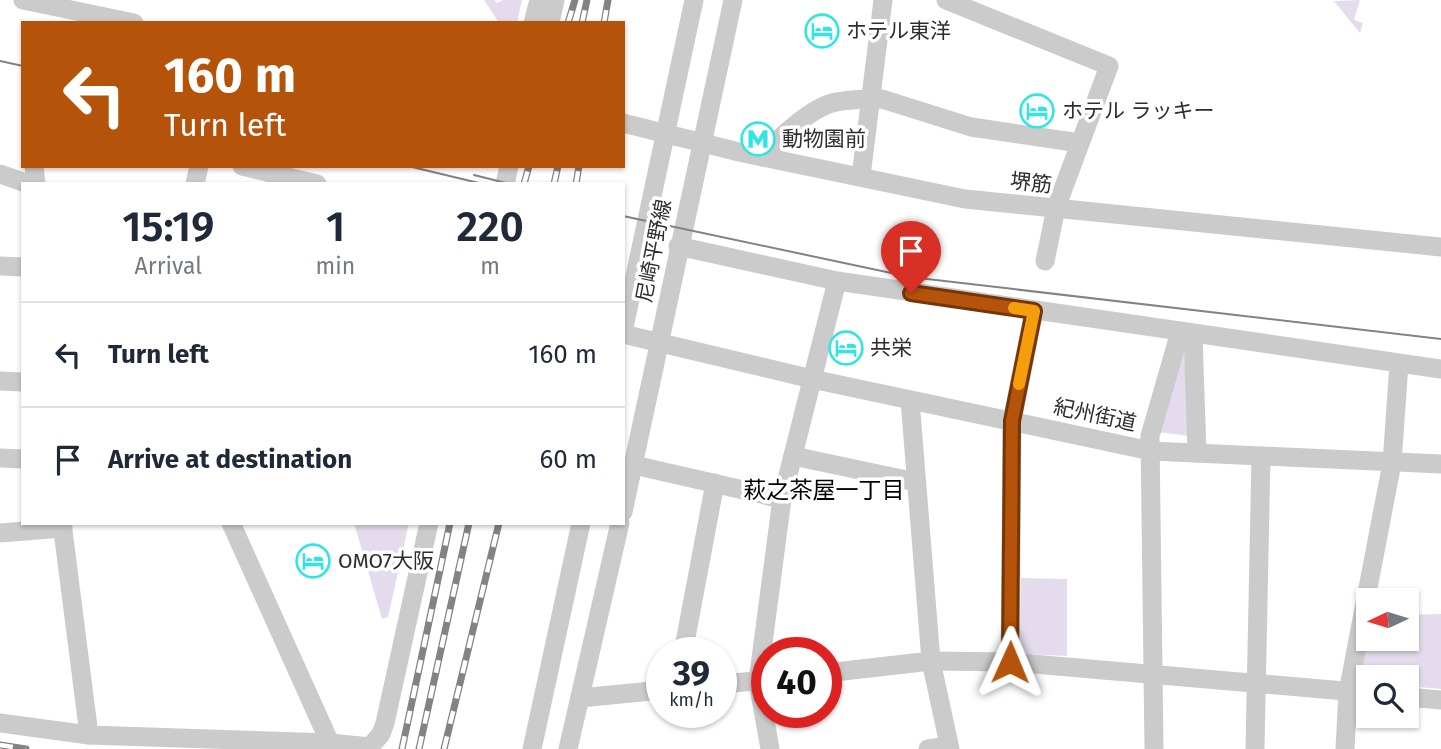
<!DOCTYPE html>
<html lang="en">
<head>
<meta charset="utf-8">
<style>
  :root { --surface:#fff; --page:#f2f2f3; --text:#1f2937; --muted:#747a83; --line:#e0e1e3 }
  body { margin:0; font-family:"Fira Sans","Noto Sans JP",sans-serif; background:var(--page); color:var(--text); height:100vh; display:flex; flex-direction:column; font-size:26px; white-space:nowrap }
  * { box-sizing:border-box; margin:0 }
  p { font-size:23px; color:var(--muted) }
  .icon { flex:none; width:38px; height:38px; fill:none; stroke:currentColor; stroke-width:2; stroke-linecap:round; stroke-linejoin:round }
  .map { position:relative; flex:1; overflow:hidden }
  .drawer { position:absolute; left:21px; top:182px; width:604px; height:343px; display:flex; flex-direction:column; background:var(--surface); border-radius:0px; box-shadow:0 2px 5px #0004 }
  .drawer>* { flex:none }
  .guide { position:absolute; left:21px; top:21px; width:604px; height:147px; border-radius:0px; box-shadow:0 2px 5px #0004; background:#b45309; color:#fff; overflow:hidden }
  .needle { width:46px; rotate:266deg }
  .controls { position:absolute; left:1356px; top:588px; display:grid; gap:14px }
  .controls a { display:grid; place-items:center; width:63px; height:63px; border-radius:0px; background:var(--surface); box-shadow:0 2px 5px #0004; font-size:35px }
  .speed { position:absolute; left:646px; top:637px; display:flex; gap:14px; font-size:35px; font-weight:700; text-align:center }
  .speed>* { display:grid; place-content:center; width:91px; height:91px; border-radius:50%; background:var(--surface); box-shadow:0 2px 5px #0004; line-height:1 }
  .speed small { font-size:18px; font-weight:400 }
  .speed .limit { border:10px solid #d22; background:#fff; color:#111 }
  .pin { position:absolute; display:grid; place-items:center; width:60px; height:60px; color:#fff; margin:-72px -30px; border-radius:50% 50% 50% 0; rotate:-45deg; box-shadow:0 0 7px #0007 }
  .pin .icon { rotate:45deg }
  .me { position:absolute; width:77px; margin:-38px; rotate:1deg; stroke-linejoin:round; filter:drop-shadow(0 0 5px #0008) }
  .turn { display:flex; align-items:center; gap:24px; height:147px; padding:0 28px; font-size:32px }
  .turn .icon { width:91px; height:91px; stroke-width:2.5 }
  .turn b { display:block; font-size:49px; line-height:60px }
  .eta { display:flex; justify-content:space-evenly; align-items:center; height:119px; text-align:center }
  .eta b { font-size:42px; font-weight:600; line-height:49px }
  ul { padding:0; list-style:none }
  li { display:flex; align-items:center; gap:21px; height:105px; padding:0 28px; border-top:2px solid var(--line) }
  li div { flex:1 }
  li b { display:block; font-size:26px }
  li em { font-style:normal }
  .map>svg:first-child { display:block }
  .green { fill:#e4dcec }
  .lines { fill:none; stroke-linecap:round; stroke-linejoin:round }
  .minor { stroke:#cbcbcb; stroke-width:19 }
  .tram { stroke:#838383; stroke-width:2 }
  .rail-casing { stroke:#838383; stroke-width:7 }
  .rail { stroke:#fff; stroke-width:4.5; stroke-dasharray:13; stroke-linecap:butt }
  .route-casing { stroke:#753606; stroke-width:18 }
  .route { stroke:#b45309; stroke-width:12 }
  .slow { stroke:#f59e0b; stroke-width:12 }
  .labels { text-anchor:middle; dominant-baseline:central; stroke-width:7; stroke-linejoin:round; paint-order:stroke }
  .poi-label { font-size:21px; fill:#2e2e2e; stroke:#fff; text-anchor:start }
  .street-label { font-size:21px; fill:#2e2e2e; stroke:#fff }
  .neighbourhood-label { font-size:23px; fill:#000; stroke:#fff }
</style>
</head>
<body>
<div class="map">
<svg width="1441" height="749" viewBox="0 0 1441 749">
  <rect width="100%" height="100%" fill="#fff"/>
  <g class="green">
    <path d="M484,0h10l3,3 6,-3h19l-5,23h-18z"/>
    <path d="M1360,0l-6,20 9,3 -3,10 -26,-32z"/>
    <path d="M1184,352l5,84 -31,-4z"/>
    <path d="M354,523h55l-21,94 -6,2z"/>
    <path d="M1021,578l46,1v77l-42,-2 -6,-7z"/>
    <path d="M1441,614v75l-34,-3v-9h-39v5h-4l-4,-7 8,-42v6h39v-24z"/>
  </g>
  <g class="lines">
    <g class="minor">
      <path d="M23,0l111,23"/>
      <path d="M946,0l163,66 -53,142 -11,53"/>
      <path d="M533,23l6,-23"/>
      <path d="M550,23l5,-23"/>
      <path d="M623,123l116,29 226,47 476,48"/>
      <path d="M762,157c14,-17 48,-48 70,-54 15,-4 34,-4 50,-4l89,28 109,16"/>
      <path d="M34,166l2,18"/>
      <path d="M242,166l75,18"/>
      <path d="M0,174l29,10"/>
      <path d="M861,176l22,-176"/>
      <path d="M195,184l4,-18"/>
      <path d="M505,184l4,-18"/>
      <path d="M678,246l159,35 604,88"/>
      <path d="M0,266l23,1"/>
      <path d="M623,332l71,-332"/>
      <path d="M623,334l189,45 339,72 290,13"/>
      <path d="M1193,334l4,119"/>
      <path d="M0,381l23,1"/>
      <path d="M910,400l21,261 19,88"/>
      <path d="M793,456l123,26"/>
      <path d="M0,458l23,1"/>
      <path d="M634,465l148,34"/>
      <path d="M623,512l110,-512"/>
      <path d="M62,523l27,212"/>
      <path d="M231,523l99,220"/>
      <path d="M0,533l63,-5"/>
      <path d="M683,653l32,-170"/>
      <path d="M1010,662l2,-241 22,-110"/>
      <path d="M826,673l105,-12 79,1 358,31"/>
      <path d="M721,684l45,-4"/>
      <path d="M1407,697l34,3"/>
      <path d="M580,698l82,-8"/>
      <path d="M0,723l89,12 241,8 40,4 11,-13 4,-11 44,-200"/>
      <path d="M532,749l49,-226"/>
      <path d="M568,749l52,-226"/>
      <path d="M770,749l-12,-68 24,-182 55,-218"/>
      <path d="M928,749l21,-3"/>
      <path d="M1154,749l-4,-313 30,-104"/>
      <path d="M1255,749l6,-293"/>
      <path d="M1345,749l3,-57 44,-229 7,-99"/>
    </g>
    <g class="tram">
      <path d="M0,61l23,5"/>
      <path d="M408,166l75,18"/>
      <path d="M474,175l36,9"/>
      <path d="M623,216l287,61 531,62"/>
    </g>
    <defs>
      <g id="rail">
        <path d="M568,23l7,-23"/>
        <path d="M582,23l5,-23"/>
        <path d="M604,23l4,-23"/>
        <path d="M524,184l5,-18"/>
        <path d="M554,184l4,-18"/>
        <path d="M576,184l3,-18"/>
        <path d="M0,745l26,4"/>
        <path d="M402,749l48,-226"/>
        <path d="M419,749l50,-226"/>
        <path d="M444,749l55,-226"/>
      </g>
    </defs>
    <use href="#rail" class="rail-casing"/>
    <use href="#rail" class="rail"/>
  </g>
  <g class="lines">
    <defs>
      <path id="route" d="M911,293l123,18 -22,110 -2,241"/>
    </defs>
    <use href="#route" class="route-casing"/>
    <use href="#route" class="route"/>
    <path class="slow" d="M1014,308l20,3 -15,73"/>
  </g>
  <defs>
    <symbol id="hotel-ring" viewBox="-11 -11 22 22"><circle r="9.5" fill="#fff" stroke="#2fe6e2" stroke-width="1.5"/><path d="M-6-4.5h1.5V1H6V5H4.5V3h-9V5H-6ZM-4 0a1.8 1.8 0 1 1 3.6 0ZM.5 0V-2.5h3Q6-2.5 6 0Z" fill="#2fe6e2"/></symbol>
    <symbol id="metro-ring" viewBox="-11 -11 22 22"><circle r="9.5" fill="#fff" stroke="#2fe6e2" stroke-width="1.5"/><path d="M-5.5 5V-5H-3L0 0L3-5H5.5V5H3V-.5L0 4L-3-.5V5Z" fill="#2fe6e2"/></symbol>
  </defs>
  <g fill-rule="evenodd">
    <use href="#hotel-ring" x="803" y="12" width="38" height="38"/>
    <use href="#hotel-ring" x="1018" y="92" width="38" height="38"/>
    <use href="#metro-ring" x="739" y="120" width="38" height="38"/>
    <use href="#hotel-ring" x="827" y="329" width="38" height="38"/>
    <use href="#hotel-ring" x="294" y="542" width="38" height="38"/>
  </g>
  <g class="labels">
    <g class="poi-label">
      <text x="846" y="31">ホテル東洋</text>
      <text x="1062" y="111">ホテル ラッキー</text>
      <text x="782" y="139">動物園前</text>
      <text x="870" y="348">共栄</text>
      <text x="338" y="561">OMO7大阪</text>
    </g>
    <g class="street-label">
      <text transform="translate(1031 183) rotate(6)">堺筋</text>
      <text transform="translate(654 251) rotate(-79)">尼崎平野線</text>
      <text transform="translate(1095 415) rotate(12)">紀州街道</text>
    </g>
    <g class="neighbourhood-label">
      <text x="824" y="490">萩之茶屋一丁目</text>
    </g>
  </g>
</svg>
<div class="controls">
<a><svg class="needle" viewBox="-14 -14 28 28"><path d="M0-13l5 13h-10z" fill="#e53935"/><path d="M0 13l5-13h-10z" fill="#747a83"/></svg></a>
<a><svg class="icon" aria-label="search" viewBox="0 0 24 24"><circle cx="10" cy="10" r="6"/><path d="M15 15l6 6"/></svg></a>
</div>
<div class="speed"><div>39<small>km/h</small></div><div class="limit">40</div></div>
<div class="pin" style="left:911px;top:293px;background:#d93025"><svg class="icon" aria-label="arrive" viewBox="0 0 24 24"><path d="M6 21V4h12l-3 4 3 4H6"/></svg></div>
<svg class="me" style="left:1010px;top:662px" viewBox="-20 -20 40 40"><path d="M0-17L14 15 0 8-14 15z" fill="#b45309" stroke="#fff" stroke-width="4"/></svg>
<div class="guide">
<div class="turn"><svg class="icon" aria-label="left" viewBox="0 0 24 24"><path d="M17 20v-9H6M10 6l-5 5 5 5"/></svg><div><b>160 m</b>Turn left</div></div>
</div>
<section class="drawer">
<div class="eta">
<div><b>15:19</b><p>Arrival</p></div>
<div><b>1</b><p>min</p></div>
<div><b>220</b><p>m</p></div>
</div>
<ul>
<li><svg class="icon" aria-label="left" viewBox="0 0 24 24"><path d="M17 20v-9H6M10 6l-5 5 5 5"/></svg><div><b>Turn left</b></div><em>160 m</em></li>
<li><svg class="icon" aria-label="arrive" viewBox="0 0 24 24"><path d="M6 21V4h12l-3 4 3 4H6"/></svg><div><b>Arrive at destination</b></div><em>60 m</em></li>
</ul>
</section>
</div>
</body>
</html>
